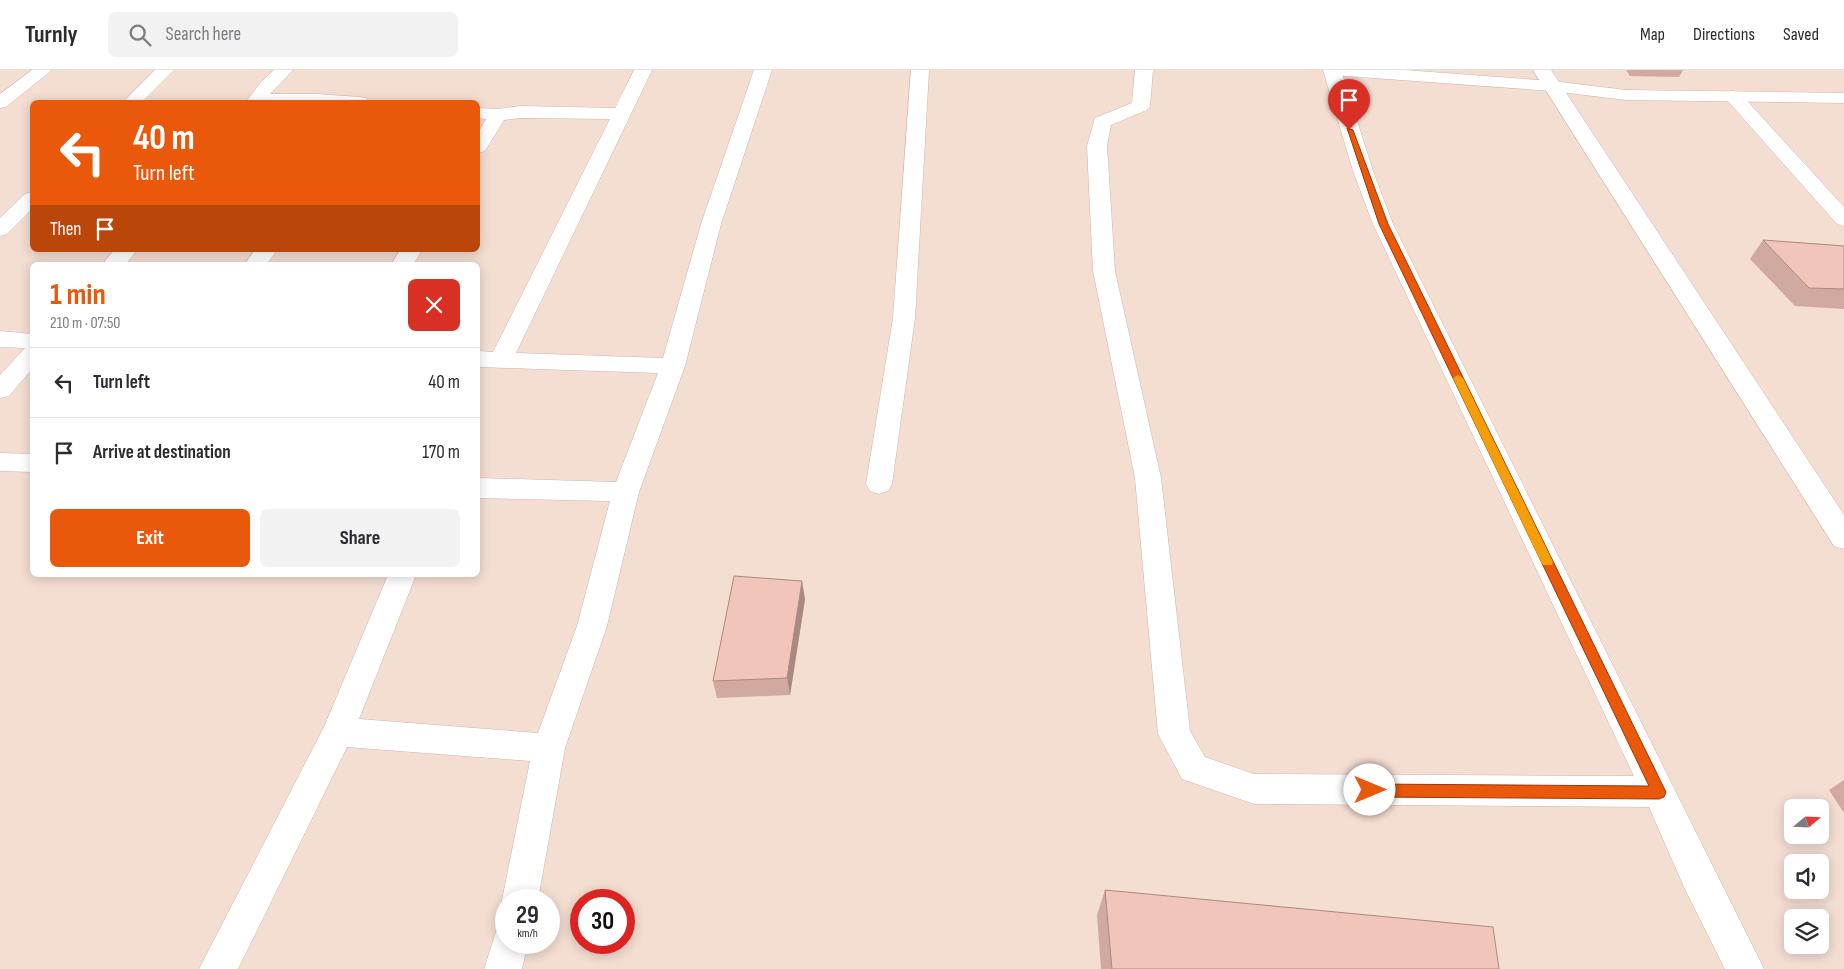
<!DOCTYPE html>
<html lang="en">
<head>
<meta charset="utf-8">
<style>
  :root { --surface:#fff; --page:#f2f2f3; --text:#2b2b33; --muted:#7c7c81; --line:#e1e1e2; --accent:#ea580c }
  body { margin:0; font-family:"Sofia Sans Condensed",sans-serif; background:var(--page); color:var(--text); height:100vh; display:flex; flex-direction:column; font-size:19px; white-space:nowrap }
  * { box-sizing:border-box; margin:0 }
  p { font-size:16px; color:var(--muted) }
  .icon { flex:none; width:28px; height:28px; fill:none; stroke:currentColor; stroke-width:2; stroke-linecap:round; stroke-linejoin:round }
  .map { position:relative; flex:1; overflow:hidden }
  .side { position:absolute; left:30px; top:192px; width:450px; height:315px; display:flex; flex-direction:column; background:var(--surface); border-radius:8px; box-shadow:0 2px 12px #0003 }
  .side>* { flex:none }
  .top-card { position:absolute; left:30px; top:30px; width:450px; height:152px; border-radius:8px; box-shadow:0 2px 12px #0003; background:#ea580c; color:#fff; overflow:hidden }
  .needle { width:32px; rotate:71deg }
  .buttons { position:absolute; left:1784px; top:729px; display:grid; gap:10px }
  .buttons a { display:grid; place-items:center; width:45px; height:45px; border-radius:8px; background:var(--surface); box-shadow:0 2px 12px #0003; font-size:25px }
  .speed { position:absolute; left:495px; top:819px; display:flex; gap:10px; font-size:25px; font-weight:700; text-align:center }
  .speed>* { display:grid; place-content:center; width:65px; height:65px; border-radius:50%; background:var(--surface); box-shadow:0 2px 12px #0003; line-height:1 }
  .speed small { font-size:12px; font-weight:400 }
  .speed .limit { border:8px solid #d22; background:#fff; color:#111 }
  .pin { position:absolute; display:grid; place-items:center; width:42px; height:42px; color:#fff; margin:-51px -21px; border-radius:50% 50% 50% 0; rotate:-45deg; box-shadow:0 0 5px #0007 }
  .pin .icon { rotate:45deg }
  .me { position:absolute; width:55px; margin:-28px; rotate:90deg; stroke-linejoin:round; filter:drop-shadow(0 0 4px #0008) }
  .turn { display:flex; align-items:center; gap:18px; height:105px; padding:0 20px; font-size:22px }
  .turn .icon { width:65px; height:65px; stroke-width:2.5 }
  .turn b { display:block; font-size:35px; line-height:42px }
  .then { display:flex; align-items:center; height:48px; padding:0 20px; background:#0003; gap:10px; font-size:19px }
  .round { display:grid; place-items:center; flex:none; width:52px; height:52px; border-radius:8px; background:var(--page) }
  .summary { display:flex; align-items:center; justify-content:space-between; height:85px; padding:0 20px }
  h1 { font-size:30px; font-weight:700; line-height:38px; color:var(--accent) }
  .button { display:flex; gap:10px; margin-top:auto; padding:10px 20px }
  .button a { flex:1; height:58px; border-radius:8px; background:var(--accent); color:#fff; font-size:20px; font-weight:700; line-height:58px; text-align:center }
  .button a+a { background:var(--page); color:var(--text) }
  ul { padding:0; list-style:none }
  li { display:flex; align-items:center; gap:15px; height:70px; padding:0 20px; border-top:1px solid var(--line) }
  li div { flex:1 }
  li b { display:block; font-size:19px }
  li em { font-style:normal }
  header { display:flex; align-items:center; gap:30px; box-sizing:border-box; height:70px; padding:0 25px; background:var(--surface); border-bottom:1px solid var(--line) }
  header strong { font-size:24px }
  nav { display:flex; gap:28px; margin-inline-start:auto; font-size:18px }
  .search { width:350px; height:45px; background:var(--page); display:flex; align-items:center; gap:12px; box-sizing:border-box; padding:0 18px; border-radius:8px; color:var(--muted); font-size:19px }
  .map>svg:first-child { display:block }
  .residential { fill:#f4ddd1; fill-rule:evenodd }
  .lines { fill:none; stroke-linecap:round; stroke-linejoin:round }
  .street-casing { stroke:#d0b5ac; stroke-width:1 }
  .secondary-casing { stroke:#d3b4a9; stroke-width:1 }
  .street { fill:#fff; fill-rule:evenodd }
  .secondary { fill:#fff; fill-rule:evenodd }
  .wall { fill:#d0a9a0 }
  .shaded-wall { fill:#a98a82 }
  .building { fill:#f2c5ba; stroke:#a98a82 }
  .route { fill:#ea580c; stroke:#983908 }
  .slow { fill:#f59e0b }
</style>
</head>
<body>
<header>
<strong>Turnly</strong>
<div class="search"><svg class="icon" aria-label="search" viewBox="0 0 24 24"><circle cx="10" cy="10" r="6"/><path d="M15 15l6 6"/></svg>Search here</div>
<nav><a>Map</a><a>Directions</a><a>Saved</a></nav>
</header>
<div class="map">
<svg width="1844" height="899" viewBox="0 0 1844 899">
  <rect width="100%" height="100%" fill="#fcede3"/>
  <path class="residential" d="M0,0h1844v899h-1844zM32,32h446v148h-446zM32,195h446v310h-446zM1792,738h28v27h-28zM1792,792h28v28h-28zM506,830h43v42h-43zM581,830h43v42h-43zM1792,848h28v27h-28z"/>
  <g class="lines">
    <defs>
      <g id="street">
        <path d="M32,0h20l-46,37 -6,1v-14z"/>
        <path d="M155,0h19l-32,32h-19z"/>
        <path d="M274,0h19l-23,24h47l43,3 6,1 3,4h-123l15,-20z"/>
        <path d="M634,0h18l-136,283 147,5 38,-134 53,-154h18l-51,154 -36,142 -46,126 -32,134 -42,122 -27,152h-32v10l-4,-10 28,-139 -183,-14 -109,222h-39l125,-242 64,-152h28l-57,144 179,14 39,-107 33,-125 -132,-3v-20l138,4 42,-109 -180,-6v-16l15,1 117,-233 -90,-1 -16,2 -19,31 -7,2v-20l8,-14 -8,-1v-10l20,1 22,-3 95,2z"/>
        <path d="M911,0h18l-14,248 -23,166 -4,7 -9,3 -9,-3 -4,-7 27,-166z"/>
        <path d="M1135,0h18l-3,36 -3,4 -36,15 -4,21 8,125 46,207 29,253 15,26 49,17 380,2 -261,-552 -20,-53 -30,-101h18l32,101 20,53 371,745h-39l-41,-82 -35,-80 -395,-3 -72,-25 -24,-45 -23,-256 -42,-207 -6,-125 8,-28 37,-15z"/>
        <path d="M1533,0h18l293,445v34l-10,-3z"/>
        <path d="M1733,21l6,1 105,115v19l-7,-2 -110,-124 -3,-4 3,-4z"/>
        <path d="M32,122v17l-25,25 -7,2v-18l25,-24z"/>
        <path d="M114,180h23l-12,15h-23z"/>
        <path d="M255,180h22l-11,15h-22z"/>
        <path d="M400,180h22l-9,15h-22z"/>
        <path d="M0,261l32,3v35l-23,27 -9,2v-23l25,-27 -25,-1z"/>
        <path d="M0,383l32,1v18l-32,-1z"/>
        <path d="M506,855v17h22l-6,27h-38l13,-40z"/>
      </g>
      <path id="secondary" d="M1323,0h81l148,11 74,9 218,3v10l-218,-3 -74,-9 -220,-16 -6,-1z"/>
    </defs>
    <use href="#street" class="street-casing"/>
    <use href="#secondary" class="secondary-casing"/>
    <use href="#street" class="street"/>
    <use href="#secondary" class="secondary"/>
  </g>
  <g class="wall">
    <path d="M1626,0h57l-4,7 -49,-1z"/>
    <path d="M1763,170l81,6v63l-49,-3 -45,-47z"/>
    <path d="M805,529l-15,96 -73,3 -4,-17z"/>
    <path d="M1844,710v33l-15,-23z"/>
    <path d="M1105,820l394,79h-398l-4,-54z"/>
  </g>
  <path class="shaded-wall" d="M802,511l3,18 -15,96 -3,-17z"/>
  <g class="building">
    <path d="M1763,170l81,6v43l-35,-1z"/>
    <path d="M734,506l68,5 -15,97 -74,3z"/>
    <path d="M1105,820l388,37 6,42h-387z"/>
  </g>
  <path class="route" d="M1347,58l6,2 35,94 276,564 2,4 -2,5 -5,2 -289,-2 -5,-2 -2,-5 2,-4 5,-2 279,2 -270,-562z"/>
  <path class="slow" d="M1458,305l5,3 90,184 -1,3h-9l-2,-3 -88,-184z"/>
</svg>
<div class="buttons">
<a><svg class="needle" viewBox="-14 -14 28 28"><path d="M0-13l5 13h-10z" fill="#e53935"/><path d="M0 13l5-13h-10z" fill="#7c7c81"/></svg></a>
<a><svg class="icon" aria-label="sound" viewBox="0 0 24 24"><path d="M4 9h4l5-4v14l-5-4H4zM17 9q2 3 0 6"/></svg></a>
<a><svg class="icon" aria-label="layers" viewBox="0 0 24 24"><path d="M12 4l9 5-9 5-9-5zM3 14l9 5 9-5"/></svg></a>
</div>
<div class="speed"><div>29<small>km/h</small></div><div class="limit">30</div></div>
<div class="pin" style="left:1349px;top:60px;background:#d93025"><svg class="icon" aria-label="arrive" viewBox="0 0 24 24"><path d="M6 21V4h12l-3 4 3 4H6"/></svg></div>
<svg class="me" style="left:1370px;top:720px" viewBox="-20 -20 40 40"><circle r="19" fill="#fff"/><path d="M0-13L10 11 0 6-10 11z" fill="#ea580c"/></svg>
<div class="top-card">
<div class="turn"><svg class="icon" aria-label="left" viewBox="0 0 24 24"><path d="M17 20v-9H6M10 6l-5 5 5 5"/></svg><div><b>40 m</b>Turn left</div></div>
<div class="then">Then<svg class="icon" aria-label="arrive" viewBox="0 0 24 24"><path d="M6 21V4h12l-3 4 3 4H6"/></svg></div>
</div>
<section class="side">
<div class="summary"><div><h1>1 min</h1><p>210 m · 07:50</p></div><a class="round" style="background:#d93025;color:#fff"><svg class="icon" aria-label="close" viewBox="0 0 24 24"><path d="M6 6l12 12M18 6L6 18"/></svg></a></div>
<ul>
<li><svg class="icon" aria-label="left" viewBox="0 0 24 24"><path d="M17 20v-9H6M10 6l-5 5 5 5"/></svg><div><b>Turn left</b></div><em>40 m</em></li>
<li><svg class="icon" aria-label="arrive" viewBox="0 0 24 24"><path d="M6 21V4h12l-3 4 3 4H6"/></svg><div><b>Arrive at destination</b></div><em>170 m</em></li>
</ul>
<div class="button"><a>Exit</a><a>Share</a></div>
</section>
</div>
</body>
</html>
